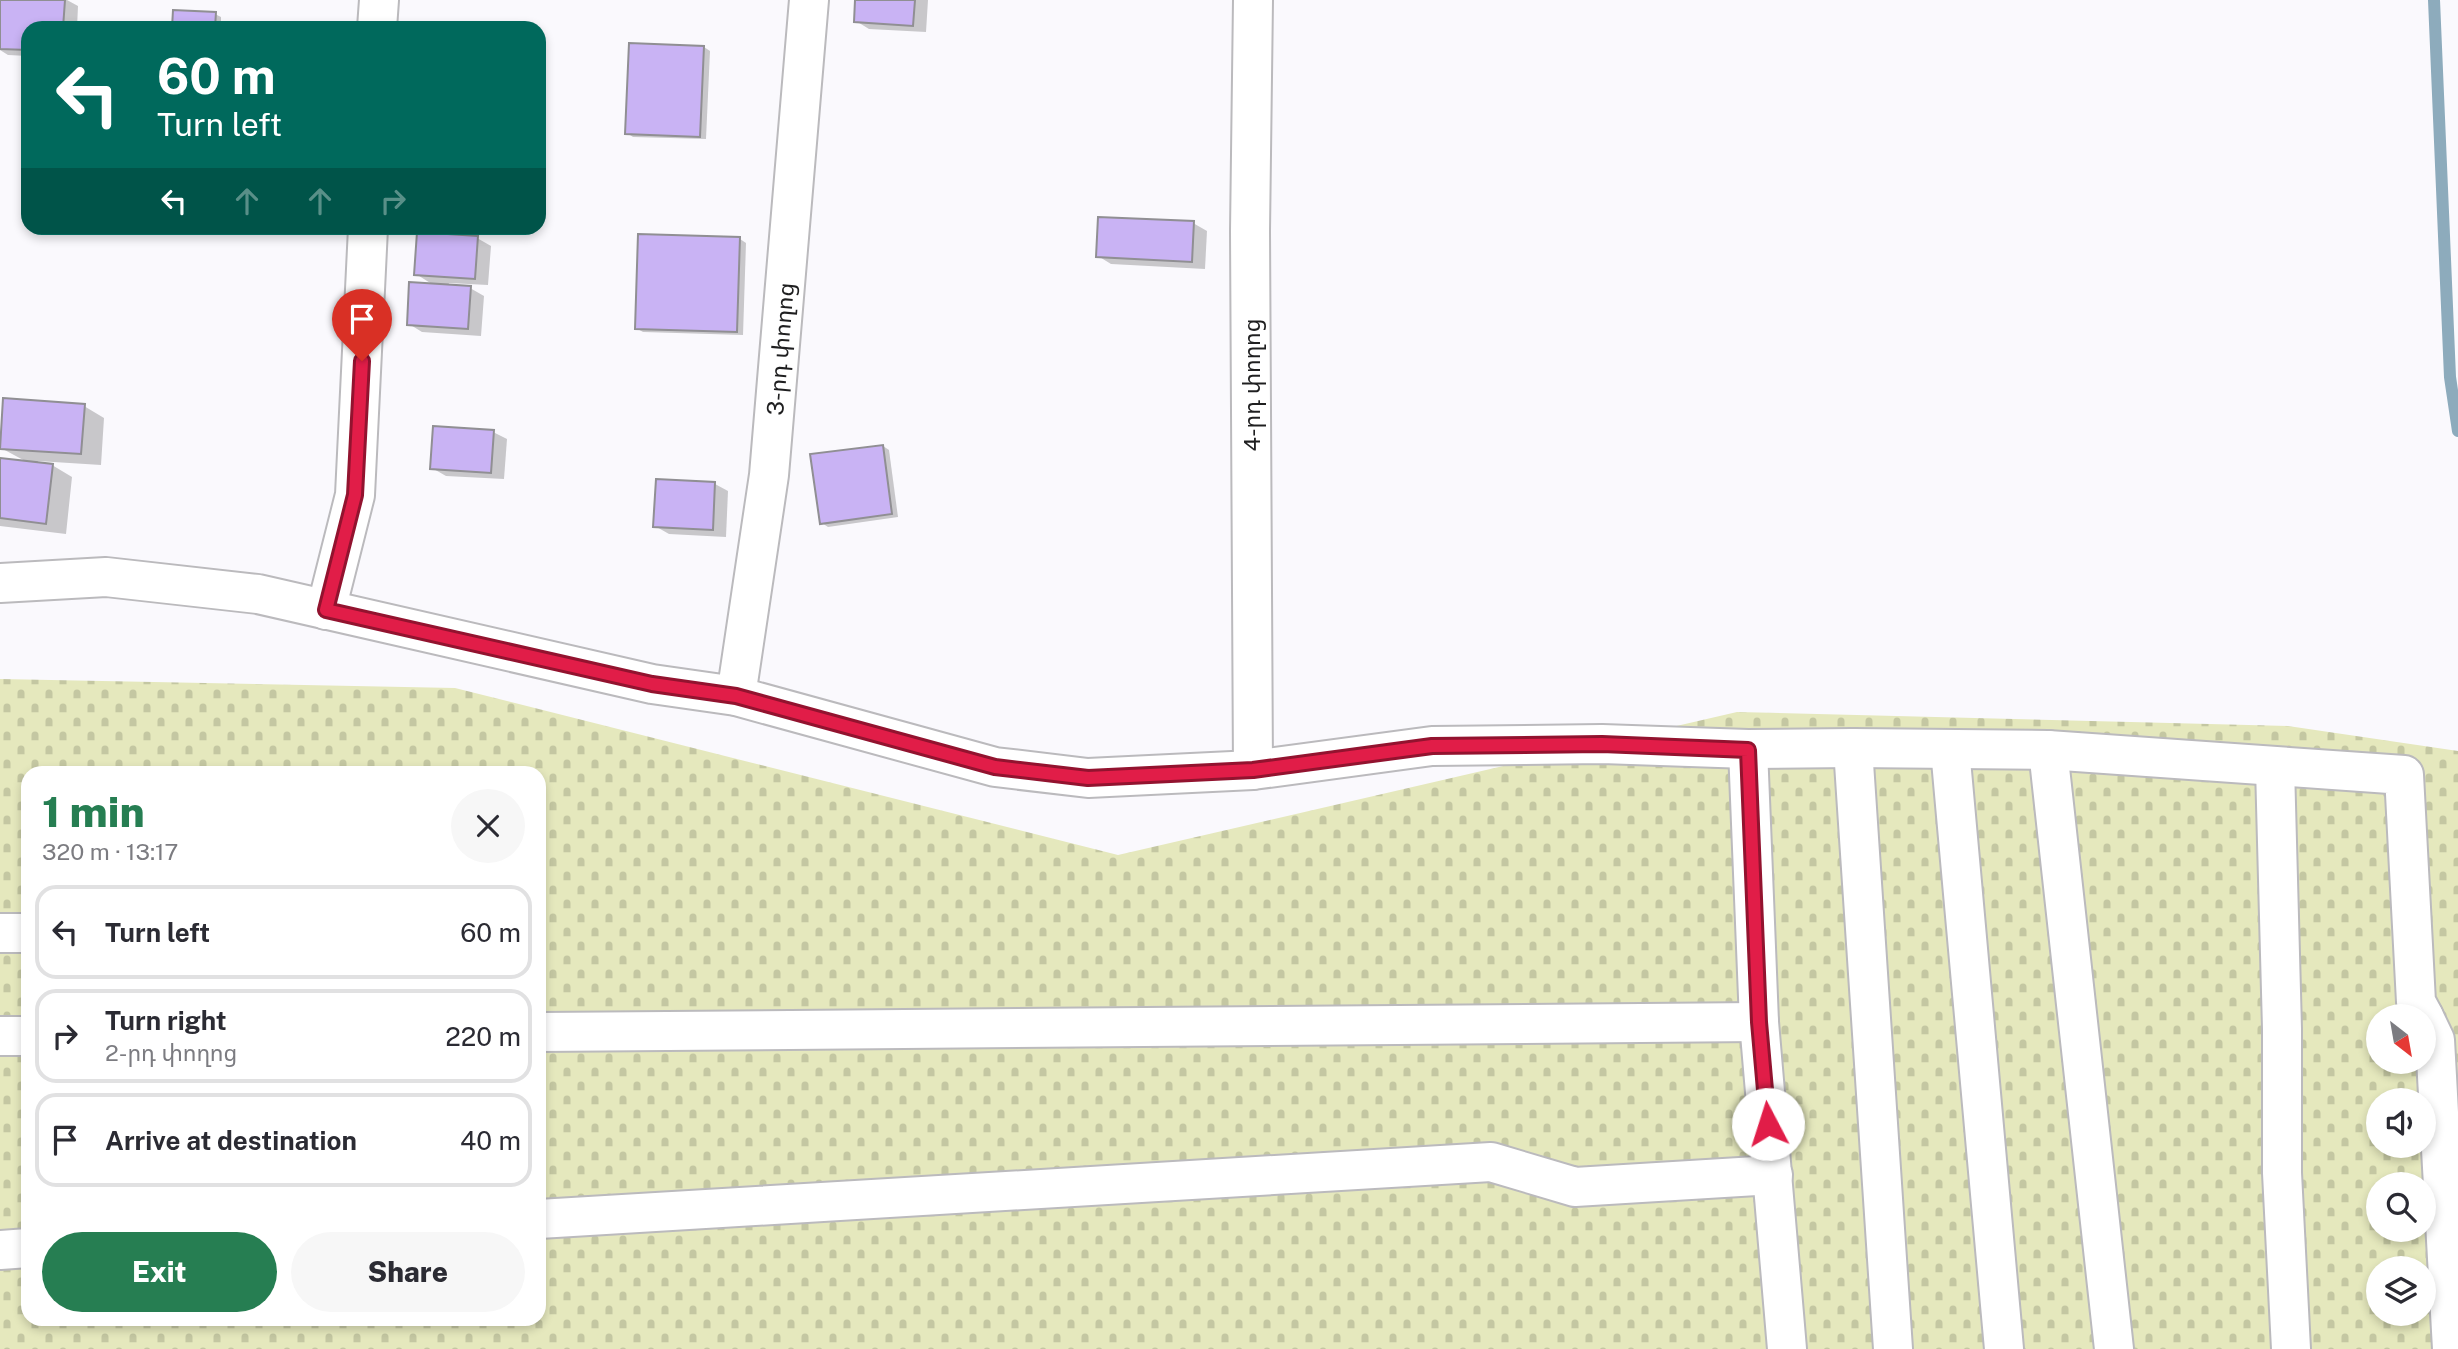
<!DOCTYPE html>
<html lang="en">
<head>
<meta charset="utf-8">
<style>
  :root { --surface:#fff; --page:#f7f7f7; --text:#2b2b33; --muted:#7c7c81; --line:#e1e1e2; --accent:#267e52 }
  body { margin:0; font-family:"Public Sans","Noto Sans Armenian",sans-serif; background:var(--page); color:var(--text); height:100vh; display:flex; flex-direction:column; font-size:26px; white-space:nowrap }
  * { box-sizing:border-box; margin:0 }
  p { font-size:23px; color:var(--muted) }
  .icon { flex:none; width:38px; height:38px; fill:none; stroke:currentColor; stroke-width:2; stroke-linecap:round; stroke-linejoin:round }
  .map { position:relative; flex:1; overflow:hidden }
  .side { position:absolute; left:21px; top:766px; width:525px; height:560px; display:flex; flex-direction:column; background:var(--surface); border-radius:21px; box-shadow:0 4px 10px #0003 }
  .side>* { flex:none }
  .hud { position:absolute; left:21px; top:21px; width:525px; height:214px; border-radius:21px; box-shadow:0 4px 10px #0003; background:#00695c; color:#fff; overflow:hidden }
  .needle { width:46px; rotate:149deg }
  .fabs { position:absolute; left:2366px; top:1004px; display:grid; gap:14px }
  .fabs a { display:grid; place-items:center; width:70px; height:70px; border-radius:50%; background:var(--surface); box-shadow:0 4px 10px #0003; font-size:35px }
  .pin { position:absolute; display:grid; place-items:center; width:60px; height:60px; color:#fff; margin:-72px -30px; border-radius:50% 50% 50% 0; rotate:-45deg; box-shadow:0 0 7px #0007 }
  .pin .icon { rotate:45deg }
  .me { position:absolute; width:77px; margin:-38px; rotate:355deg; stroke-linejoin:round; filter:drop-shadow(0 0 5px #0008) }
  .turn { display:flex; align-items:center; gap:24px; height:147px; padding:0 21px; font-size:32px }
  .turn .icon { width:91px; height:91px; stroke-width:2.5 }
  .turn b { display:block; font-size:49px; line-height:60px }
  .lanes { display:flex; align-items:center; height:66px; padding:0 21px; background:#0003; justify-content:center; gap:35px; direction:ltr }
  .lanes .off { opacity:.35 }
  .round { display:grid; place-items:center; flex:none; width:74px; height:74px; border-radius:37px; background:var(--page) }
  .head { display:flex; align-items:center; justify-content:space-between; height:119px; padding:0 21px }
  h1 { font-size:42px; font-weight:800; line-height:52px; color:var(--accent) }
  .button { display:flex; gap:14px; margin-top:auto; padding:14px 21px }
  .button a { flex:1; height:80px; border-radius:42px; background:var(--accent); color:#fff; font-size:28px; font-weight:800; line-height:80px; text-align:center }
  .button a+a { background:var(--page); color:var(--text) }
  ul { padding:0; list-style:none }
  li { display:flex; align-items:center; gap:21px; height:94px; margin:0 14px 10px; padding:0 7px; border:4px solid var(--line); border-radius:21px }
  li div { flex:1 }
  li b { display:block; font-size:26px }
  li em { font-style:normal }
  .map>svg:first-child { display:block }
  .cemetery { fill:url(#cemetery-stones); fill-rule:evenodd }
  .shadow { fill:#0003 }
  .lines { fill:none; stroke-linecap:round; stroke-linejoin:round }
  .stream { stroke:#8dabbc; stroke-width:12 }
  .building { fill:#c9b3f4; stroke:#908f93; stroke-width:2 }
  .minor-casing { stroke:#bbbabd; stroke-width:42 }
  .minor { stroke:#fff; stroke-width:38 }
  .route-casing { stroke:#92132f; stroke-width:18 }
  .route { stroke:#e11d48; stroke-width:12 }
  .labels { text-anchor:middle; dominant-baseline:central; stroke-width:5; stroke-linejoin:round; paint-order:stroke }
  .street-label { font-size:23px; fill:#1f1f20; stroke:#fff }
</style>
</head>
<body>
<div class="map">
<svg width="2458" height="1349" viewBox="0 0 2458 1349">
  <defs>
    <pattern id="cemetery-stones" width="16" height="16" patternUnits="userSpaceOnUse" patternTransform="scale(1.75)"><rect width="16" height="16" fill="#e5e8bd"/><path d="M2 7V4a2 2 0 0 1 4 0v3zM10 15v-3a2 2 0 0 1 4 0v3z" fill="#c4c7a2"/></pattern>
  </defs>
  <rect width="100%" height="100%" fill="#faf9fd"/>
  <path class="cemetery" d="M0,679l455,9 663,167 619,-143 551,14 170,25v598h-2458zM28,774h511v546h-511zM2378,1017h46v45h-46zM2378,1101h46v45h-46zM2378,1185h46v45h-46zM2378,1269h46v45h-46z"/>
  <g class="shadow">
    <path d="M0,0h67l11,6 -1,22h-49v28l-20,-1 -8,-5z"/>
    <path d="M857,0h71l-2,32 -57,-3 -13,-8z"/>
    <path d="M215,14l6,3v11h-47z"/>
    <path d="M704,47l6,4 -4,88 -73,-2 -6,-4z"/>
    <path d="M1193,223l14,8 -2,38 -94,-5 -13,-8z"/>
    <path d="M477,238l14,8 -3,39 -39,-2 -1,4 22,1 14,8 -3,40 -59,-4 -13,-8 26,-38 -19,-12z"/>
    <path d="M740,239l6,4 -3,92 -100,-3 -7,-4z"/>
    <path d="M84,406l20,12 -3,47 -63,-4v3l14,1 20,12 -6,57 -66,-8v-67l27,3 -26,-14z"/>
    <path d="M493,432l14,7 -3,40 -58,-3 -14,-8z"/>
    <path d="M883,446l6,4 9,67 -70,10 -6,-4z"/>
    <path d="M715,484l13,7 -2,46 -57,-3 -14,-8z"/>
  </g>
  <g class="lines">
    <path class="stream" d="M2434,0l16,377 8,54"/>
  </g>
  <g class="building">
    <path d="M0,0h65l-2,28h-35v22l-28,-1z"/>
    <path d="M855,0h60l-2,26 -59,-4z"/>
    <path d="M173,10l43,2 -1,16h-43z"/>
    <path d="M629,43l75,3 -4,91 -75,-3z"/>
    <path d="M1098,217l96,4 -2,41 -96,-5z"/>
    <path d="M417,232l61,4 -3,43 -61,-4z"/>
    <path d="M638,234l102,3 -3,95 -102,-3z"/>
    <path d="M409,282l62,4 -3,43 -61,-4z"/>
    <path d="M3,398l82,6 -4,50 -81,-5z"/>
    <path d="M433,426l61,4 -3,43 -61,-4z"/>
    <path d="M883,445l9,69 -72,10 -10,-70z"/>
    <path d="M0,458l53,6 -7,60 -46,-6z"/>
    <path d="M656,479l59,3 -2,48 -60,-3z"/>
  </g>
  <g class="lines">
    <defs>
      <g id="minor">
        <path d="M377,28l2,-28"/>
        <path d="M0,583l106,-6 152,17 394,90 84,12 259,71 93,11 165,-8 179,-24 170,-2 146,5 105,-1 195,2 356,25 12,227 8,15"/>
        <path d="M326,610l29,-115 13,-267"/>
        <path id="s1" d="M736,696l33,-221 40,-475"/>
        <path d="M1853,748l40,601"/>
        <path d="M1748,749l11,273 28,327"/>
        <path d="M1950,749l54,600"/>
        <path d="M2048,750l66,599"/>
        <path d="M2275,767l7,262v144l9,176"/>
        <path d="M1253,770l-3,-539 3,-231"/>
        <path d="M0,933h28"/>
        <path d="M2424,1017l11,23 17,309"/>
        <path d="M539,1032l1220,-10"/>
        <path d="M0,1036h28"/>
        <path d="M539,1219l952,-57 84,25 198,-12"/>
        <path d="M0,1250l28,-2"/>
      </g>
    </defs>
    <use href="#minor" class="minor-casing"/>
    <use href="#minor" class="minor"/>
  </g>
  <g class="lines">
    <defs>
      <path id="route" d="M362,361l-7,134 -29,115 326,74 84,12 259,71 93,11 165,-8 179,-24 170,-2 146,6 11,272 9,102"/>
    </defs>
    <use href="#route" class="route-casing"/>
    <use href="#route" class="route"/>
  </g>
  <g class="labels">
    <g class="street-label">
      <text stroke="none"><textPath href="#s1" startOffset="350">3-րդ փողոց</textPath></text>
      <text transform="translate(1251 385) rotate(-90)">4-րդ փողոց</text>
    </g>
  </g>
</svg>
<div class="fabs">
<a><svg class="needle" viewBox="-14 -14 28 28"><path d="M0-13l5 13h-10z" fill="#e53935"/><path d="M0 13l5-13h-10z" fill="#7c7c81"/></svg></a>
<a><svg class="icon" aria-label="sound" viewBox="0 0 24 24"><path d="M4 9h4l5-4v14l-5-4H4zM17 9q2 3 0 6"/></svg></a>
<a><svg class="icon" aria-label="search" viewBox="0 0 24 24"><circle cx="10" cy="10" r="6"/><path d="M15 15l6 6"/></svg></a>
<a><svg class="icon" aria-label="layers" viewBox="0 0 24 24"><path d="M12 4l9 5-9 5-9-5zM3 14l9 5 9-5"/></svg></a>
</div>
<div class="pin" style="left:362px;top:361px;background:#d93025"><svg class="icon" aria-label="arrive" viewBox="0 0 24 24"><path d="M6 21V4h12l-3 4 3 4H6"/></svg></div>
<svg class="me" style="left:1768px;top:1124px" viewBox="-20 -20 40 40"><circle r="19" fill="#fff"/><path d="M0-13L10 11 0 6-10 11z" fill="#e11d48"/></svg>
<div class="hud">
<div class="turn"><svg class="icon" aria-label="left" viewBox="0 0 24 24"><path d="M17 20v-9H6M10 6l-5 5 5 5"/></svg><div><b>60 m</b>Turn left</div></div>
<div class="lanes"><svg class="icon" aria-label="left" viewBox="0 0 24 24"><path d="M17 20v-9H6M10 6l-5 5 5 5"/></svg><svg class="icon off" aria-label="ahead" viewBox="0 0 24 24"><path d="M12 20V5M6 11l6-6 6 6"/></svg><svg class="icon off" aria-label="ahead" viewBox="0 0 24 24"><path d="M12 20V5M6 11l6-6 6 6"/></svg><svg class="icon off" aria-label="right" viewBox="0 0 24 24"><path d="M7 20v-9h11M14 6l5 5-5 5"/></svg></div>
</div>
<section class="side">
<div class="head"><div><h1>1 min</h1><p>320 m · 13:17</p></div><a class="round"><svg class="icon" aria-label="close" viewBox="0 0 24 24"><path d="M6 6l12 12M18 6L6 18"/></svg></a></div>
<ul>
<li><svg class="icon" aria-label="left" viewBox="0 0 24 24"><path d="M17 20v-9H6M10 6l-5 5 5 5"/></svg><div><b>Turn left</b></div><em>60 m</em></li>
<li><svg class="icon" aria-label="right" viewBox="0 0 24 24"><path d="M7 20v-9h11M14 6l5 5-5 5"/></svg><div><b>Turn right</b><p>2-րդ փողոց</p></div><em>220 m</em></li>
<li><svg class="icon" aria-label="arrive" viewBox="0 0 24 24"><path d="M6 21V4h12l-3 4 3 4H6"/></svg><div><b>Arrive at destination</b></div><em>40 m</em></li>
</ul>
<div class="button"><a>Exit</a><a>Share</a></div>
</section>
</div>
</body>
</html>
